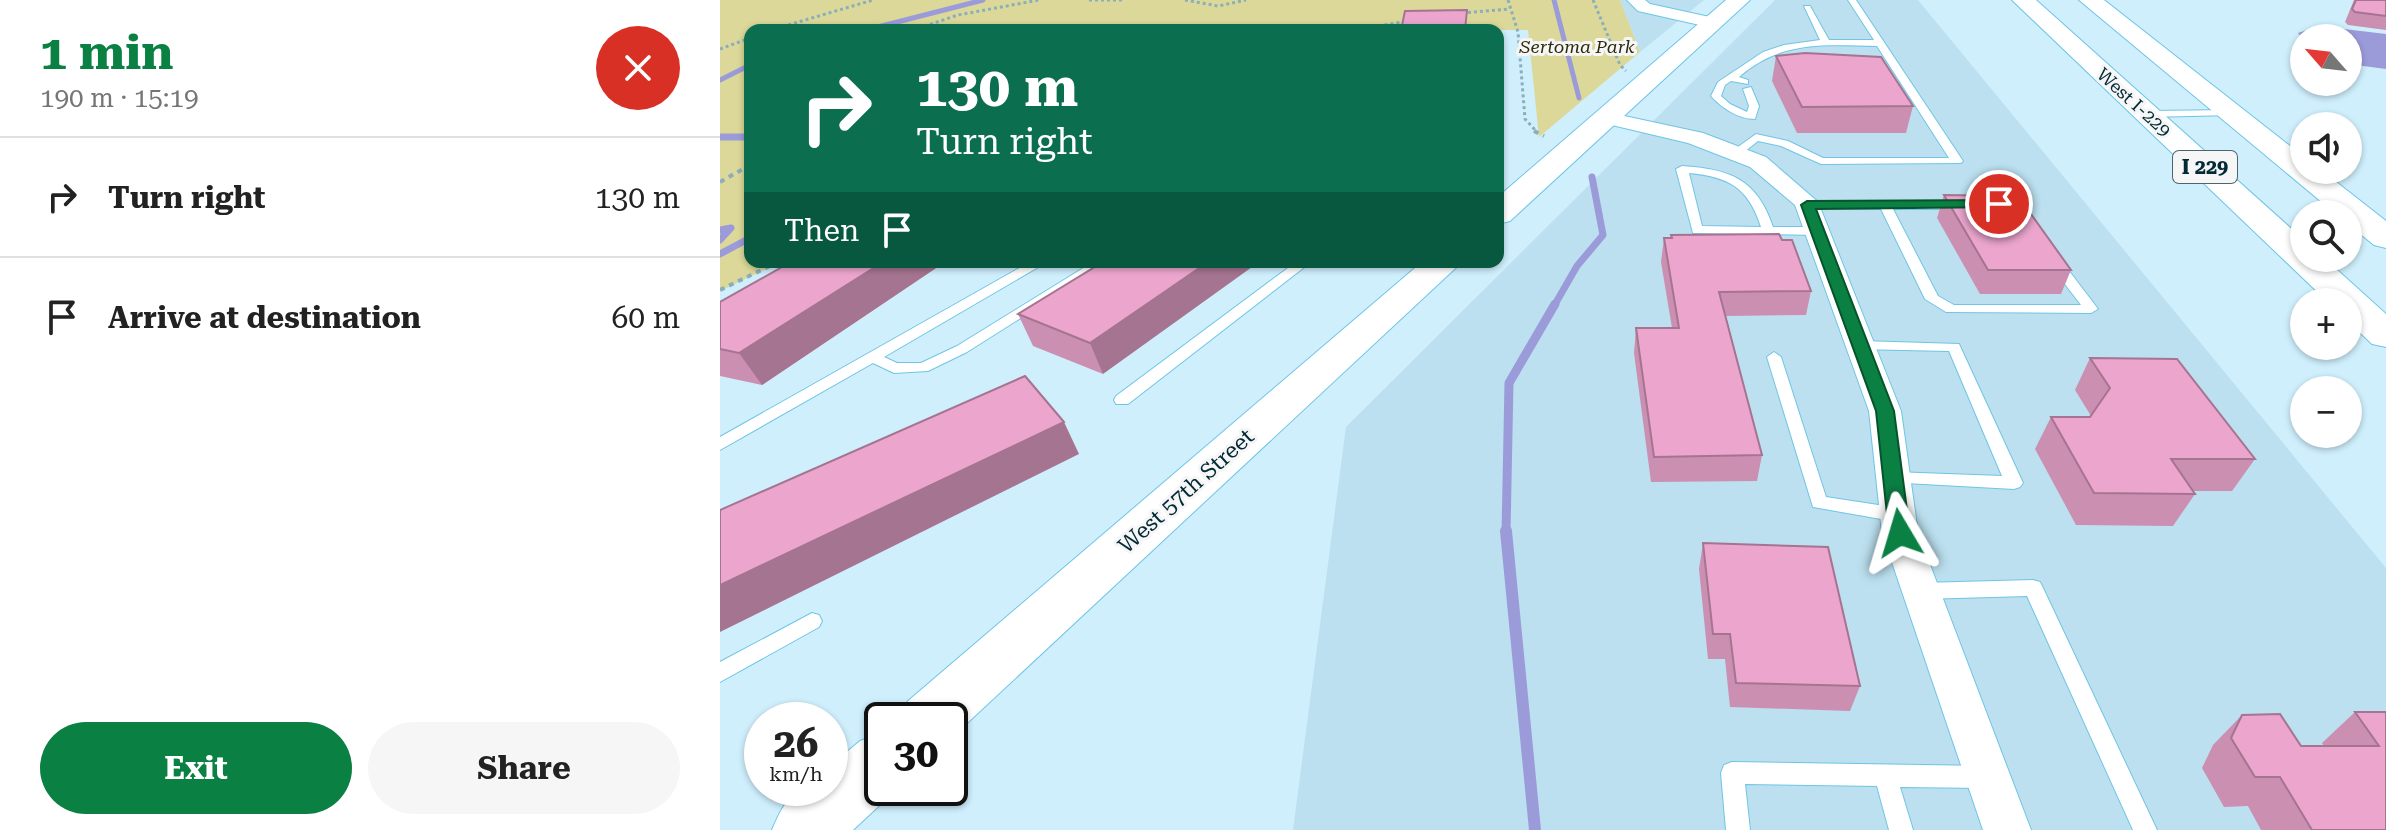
<!DOCTYPE html>
<html lang="en">
<head>
<meta charset="utf-8">
<style>
  :root { --surface:#fff; --page:#f6f6f6; --text:#222; --muted:#767676; --line:#e0e0e0; --accent:#0b8043 }
  body { margin:0; font-family:"Roboto Serif",serif; background:var(--page); color:var(--text); height:100vh; display:flex; flex-direction:column; font-size:30px; white-space:nowrap }
  * { box-sizing:border-box; margin:0 }
  p { font-size:26px; color:var(--muted) }
  .icon { flex:none; width:44px; height:44px; fill:none; stroke:currentColor; stroke-width:2; stroke-linecap:round; stroke-linejoin:round }
  .map { position:relative; flex:1; overflow:hidden }
  .panel { display:flex; flex-direction:column; background:var(--surface); width:720px }
  .panel>* { flex:none }
  .guide { position:absolute; left:24px; top:24px; width:760px; height:244px; border-radius:16px; box-shadow:0 2px 6px #0004; background:#0b6e4f; color:#fff; overflow:hidden }
  .needle { width:52px; rotate:298deg }
  .buttons { position:absolute; left:1570px; top:24px; display:grid; gap:16px }
  .buttons a { display:grid; place-items:center; width:72px; height:72px; border-radius:50%; background:var(--surface); box-shadow:0 2px 6px #0004; font-size:40px }
  .speed { position:absolute; left:24px; top:702px; display:flex; gap:16px; font-size:40px; font-weight:700; text-align:center }
  .speed>* { display:grid; place-content:center; width:104px; height:104px; border-radius:50%; background:var(--surface); box-shadow:0 2px 6px #0004; line-height:1 }
  .speed small { font-size:20px; font-weight:400 }
  .speed .limit { border:4px solid #111; border-radius:12px; background:#fff; color:#111 }
  .pin { position:absolute; display:grid; place-items:center; width:68px; height:68px; color:#fff; margin:-34px; border:4px solid #fff; border-radius:50%; box-shadow:0 2px 8px #0007 }
  .me { position:absolute; width:88px; margin:-44px; rotate:353deg; stroke-linejoin:round; filter:drop-shadow(0 0 6px #0008) }
  .turn { display:flex; align-items:center; gap:28px; height:168px; padding:0 40px; font-size:36px }
  .turn .icon { width:104px; height:104px; stroke-width:2.5 }
  .turn b { display:block; font-size:56px; line-height:68px }
  .then { display:flex; align-items:center; height:76px; padding:0 40px; background:#0003; gap:16px; font-size:30px }
  .round { display:grid; place-items:center; flex:none; width:84px; height:84px; border-radius:42px; background:var(--page) }
  .summary { display:flex; align-items:center; justify-content:space-between; height:136px; padding:0 40px }
  h1 { font-size:48px; font-weight:700; line-height:60px; color:var(--accent) }
  .action { display:flex; gap:16px; margin-top:auto; padding:16px 40px }
  .action a { flex:1; height:92px; border-radius:48px; background:var(--accent); color:#fff; font-size:32px; font-weight:700; line-height:92px; text-align:center }
  .action a+a { background:var(--page); color:var(--text) }
  ul { padding:0; list-style:none }
  li { display:flex; align-items:center; gap:24px; height:120px; padding:0 40px; border-top:2px solid var(--line) }
  li div { flex:1 }
  li b { display:block; font-size:30px }
  li em { font-style:normal }
  main { display:flex; flex:1; min-height:0 }
  .map>svg:first-child { display:block }
  .built { fill:#bce0ef }
  .green { fill:#dcd899 }
  .water { fill:#9c9bda }
  .lines { fill:none; stroke-linecap:round; stroke-linejoin:round }
  .stream-far3 { stroke:#9c9bda; stroke-width:5 }
  .stream-far2 { stroke:#9c9bda; stroke-width:7 }
  .stream-far1 { stroke:#9c9bda; stroke-width:9 }
  .stream { stroke:#9c9bda; stroke-width:12 }
  .lane-casing { stroke:#6ec5e5; stroke-width:2 }
  .street-casing { stroke:#6ec5e5; stroke-width:2 }
  .secondary-casing { stroke:#6ec5e5; stroke-width:2 }
  .highway-casing { stroke:#6ec5e5; stroke-width:2 }
  .path-far1 { stroke:#8baebb; stroke-width:3; stroke-dasharray:3 3; stroke-linecap:butt }
  .path { stroke:#8baebb; stroke-width:4; stroke-dasharray:5 5; stroke-linecap:butt }
  .lane { fill:#fff; fill-rule:evenodd }
  .street { fill:#fff; fill-rule:evenodd }
  .secondary { fill:#fff; fill-rule:evenodd }
  .highway { fill:#fff; fill-rule:evenodd }
  .wall { fill:#cb8fb1 }
  .shaded-wall { fill:#a57490 }
  .building { fill:#eca6ce; stroke:#a57490; stroke-width:2 }
  .route { fill:#0b8043; stroke:#07532c; stroke-width:2 }
  .labels { text-anchor:middle; dominant-baseline:central; stroke-width:6; stroke-linejoin:round; paint-order:stroke }
  .far-park-label { font-size:18px; font-style:italic; fill:#2e2b0b; stroke:#f6f6f6 }
  .far-street-label { font-size:18px; fill:#022936; stroke:#f6f6f6 }
  .shield { fill:#f6f6f6; stroke:#4b6670; stroke-width:2 }
  .shield-label { font-size:20px; font-weight:bold; fill:#022936 }
  .street-label { font-size:22px; fill:#022936; stroke:#f6f6f6 }
</style>
</head>
<body>
<main>
<section class="panel">
<div class="summary"><div><h1>1 min</h1><p>190 m · 15:19</p></div><a class="round" style="background:#d93025;color:#fff"><svg class="icon" aria-label="close" viewBox="0 0 24 24"><path d="M6 6l12 12M18 6L6 18"/></svg></a></div>
<ul>
<li><svg class="icon" aria-label="right" viewBox="0 0 24 24"><path d="M7 20v-9h11M14 6l5 5-5 5"/></svg><div><b>Turn right</b></div><em>130 m</em></li>
<li><svg class="icon" aria-label="arrive" viewBox="0 0 24 24"><path d="M6 21V4h12l-3 4 3 4H6"/></svg><div><b>Arrive at destination</b></div><em>60 m</em></li>
</ul>
<div class="action"><a>Exit</a><a>Share</a></div>
</section>
<div class="map">
<svg width="1666" height="830" viewBox="0 0 1666 830">
  <rect width="100%" height="100%" fill="#cfeffd"/>
  <g class="built">
    <path d="M900,0h84l-64,52z"/>
    <path d="M1055,0h143l468,568v262h-1093l53,-403z"/>
  </g>
  <path class="green" d="M0,0h900l20,52 -101,85 -11,-107h-778v232h31l-61,29z"/>
  <path class="water" d="M1599,26l67,8v35l-38,-5v-26h-44v3l-6,-8z"/>
  <g class="lines">
    <g class="stream-far3">
      <path d="M834,0l25,98"/>
      <path d="M146,30l117,-30"/>
      <path d="M0,80l30,-15"/>
    </g>
    <g class="stream-far2">
      <path d="M0,137h30"/>
      <path d="M0,230l11,-2 -11,12"/>
      <path d="M0,254l30,-16"/>
      <path d="M834,306l23,-40 26,-31 -11,-58"/>
    </g>
    <path class="stream-far1" d="M786,533l3,-150 46,-79"/>
    <path class="stream" d="M786,531l29,299"/>
    <defs>
      <g id="lane">
        <path d="M1128,0h8l107,161 -2,2 -140,1 -40,-18 -23,-5 -19,15h-8v-4l25,-18 32,7 35,17h126l-72,-112c-52,-1 -96,-6 -138,31l9,3v4l-17,-3 -6,4 -4,11 9,8 17,8 2,-6 -6,-17 8,-2 8,19 -4,13c-17,0 -33,-11 -44,-23l7,-14 45,-30 21,-7 36,-5 -16,-34h6l19,34h45z"/>
        <path d="M1511,110l4,1v4l-88,2 -5,-3 5,-3z"/>
        <path d="M962,166c48,3 75,13 91,61h44l6,4 -6,4 -124,-2 -17,-64zM969,173c40,4 59,14 72,54l-59,-1z"/>
        <path d="M1087,201l160,1 2,3 -6,4h-70l45,87 16,9h127l-33,-43 7,-4 5,1 38,50 -7,4 -145,-1 -21,-13 -44,-90 -78,-1 -2,-3z"/>
        <path d="M310,262h17l-163,95 13,6h24l36,-17 136,-84h16l-142,90 -39,19 -34,2 -21,-10 -153,87v-13z"/>
        <path d="M576,262h15l-183,142h-12l-2,-4 2,-4z"/>
        <path d="M1141,341l98,3 64,139 -3,4 -6,2 -127,-7 -3,-4 3,-4 6,-2 109,4 -53,-125 -93,-2 -2,-3z"/>
        <path d="M1054,352l7,5 45,140 72,11 6,2 3,5 -3,5 -6,2 -85,-15 -46,-150z"/>
        <path d="M1313,580l7,2 3,6 114,242h-24l-106,-234 -106,3 -7,-2 -3,-6 3,-6 7,-2z"/>
        <path d="M92,613l7,2 3,6 -3,6 -99,55v-20z"/>
        <path d="M1012,762l254,4 8,3 3,8 -3,8 -8,3 -86,-1 13,43h-24l-12,-44 -132,-2 5,46h-24l-5,-57 3,-8z"/>
      </g>
      <g id="street">
        <path d="M907,0h18l5,4 69,15 3,4 -9,5 -75,-17z"/>
        <path d="M886,112l97,21 63,24 52,45 83,209 17,122 113,297h-48l-101,-297 -13,-122 -74,-206 -45,-38 -62,-24 -89,-21 -3,-4 3,-4z"/>
      </g>
      <g id="secondary">
        <path d="M1006,0h24l-240,221 -12,3v-27z"/>
        <path d="M702,262h40l-512,477v-19h-51l9,-19z"/>
        <path d="M162,733v55h16l-45,42h-81c14,-33 21,-42 58,-42v-22l30,-25z"/>
      </g>
      <g id="highway">
        <path d="M1292,0h24l268,240v18h20l62,56v33l-14,-3 -24,-23v-19h-20z"/>
        <path d="M1359,0h25l200,157v13h17l65,51v27l-12,-3 -26,-21v-10h-12z"/>
      </g>
    </defs>
    <use href="#lane" class="lane-casing"/>
    <use href="#street" class="street-casing"/>
    <use href="#secondary" class="secondary-casing"/>
    <use href="#highway" class="highway-casing"/>
    <g class="path-far1">
      <path d="M369,0h36"/>
      <path d="M465,0l33,6 28,-6"/>
      <path d="M788,0l10,32 7,87 13,14"/>
      <path d="M873,0l27,65 6,6"/>
      <path d="M742,13l47,-4"/>
      <path d="M51,30l102,-30"/>
      <path d="M193,30l45,-15 81,-15"/>
      <path d="M635,30l54,-9"/>
      <path d="M0,49l30,-11"/>
    </g>
    <g class="path">
      <path d="M814,131l10,5"/>
      <path d="M0,182l30,-17"/>
      <path d="M0,290l58,-28"/>
    </g>
    <use href="#lane" class="lane"/>
    <use href="#street" class="street"/>
    <use href="#secondary" class="secondary"/>
    <use href="#highway" class="highway"/>
  </g>
  <g class="wall">
    <path d="M1634,0h32v30l-38,-5 -3,-3z"/>
    <path d="M1056,56l137,50 -7,27h-109l-25,-52z"/>
    <path d="M1224,195l127,75 -10,24h-81l-43,-76z"/>
    <path d="M951,235l111,5 29,51 -5,24 -80,1 36,139 -5,26 -106,1 -17,-129 2,-25h36l-11,-66 3,-24h7z"/>
    <path d="M71,262h154l-183,123 -42,-9v-74z"/>
    <path d="M383,262v112l-70,-28 -15,-32z"/>
    <path d="M1370,358l165,101 -23,32h-39l2,3 -22,32 -97,-1 -41,-76 16,-32h39l1,-1 -16,-26z"/>
    <path d="M983,543l157,143 -10,25 -120,-4 -5,-48h-17l-9,-90z"/>
    <path d="M1635,712h31v118h-125l-13,-24 -24,1 -22,-39 11,-23 29,-30 59,31h23l-2,-3z"/>
  </g>
  <g class="shaded-wall">
    <path d="M163,262h62l-183,123 -23,-32z"/>
    <path d="M488,262h51l-156,112 -13,-31z"/>
    <path d="M344,422l15,32 -359,178v-47z"/>
  </g>
  <g class="building">
    <path d="M1636,0h30v16l-31,-4 -3,-3z"/>
    <path d="M747,10l-2,20h-64l4,-19z"/>
    <path d="M1085,53l76,4 32,49 -111,1 -26,-51z"/>
    <path d="M1224,195l74,1 53,74h-83z"/>
    <path d="M1059,234l3,6h10l19,51 -92,1 43,163 -108,2 -18,-129h43l-15,-90h8l-1,-3z"/>
    <path d="M71,262h92l-144,91 -19,-4v-47z"/>
    <path d="M383,262h105l-118,81 -72,-29z"/>
    <path d="M1370,358l87,1 78,100h-84l24,35 -101,-1 -43,-76h39l20,-29z"/>
    <path d="M305,376l39,46 -344,163v-75z"/>
    <path d="M983,543l125,4 32,139 -124,-3 -6,-49h-17z"/>
    <path d="M1635,712h31v118h-74l-32,-53h-25l-24,-39 11,-23 38,-1 21,32h78z"/>
  </g>
  <path class="route" d="M1279,200l7,4 -2,3 -188,2 78,202 16,122 -3,6h-15l-3,-6 -13,-122 -75,-206 6,-4z"/>
  <g class="labels">
    <g class="far-park-label">
      <text x="857" y="46">Sertoma Park</text>
    </g>
    <g class="far-street-label">
      <text transform="translate(1414 102) rotate(42)">West I-229</text>
    </g>
    <rect class="shield" x="1453" y="151" width="64" height="32" rx="6"/>
    <g class="shield-label">
      <text x="1485" y="167">I 229</text>
    </g>
    <g class="street-label">
      <text transform="translate(466 491) rotate(-42)">West 57th Street</text>
    </g>
  </g>
</svg>
<div class="buttons">
<a><svg class="needle" viewBox="-14 -14 28 28"><path d="M0-13l5 13h-10z" fill="#e53935"/><path d="M0 13l5-13h-10z" fill="#767676"/></svg></a>
<a><svg class="icon" aria-label="sound" viewBox="0 0 24 24"><path d="M4 9h4l5-4v14l-5-4H4zM17 9q2 3 0 6"/></svg></a>
<a><svg class="icon" aria-label="search" viewBox="0 0 24 24"><circle cx="10" cy="10" r="6"/><path d="M15 15l6 6"/></svg></a>
<a>+</a>
<a>−</a>
</div>
<div class="speed"><div>26<small>km/h</small></div><div class="limit">30</div></div>
<div class="pin" style="left:1279px;top:204px;background:#d93025"><svg class="icon" aria-label="arrive" viewBox="0 0 24 24"><path d="M6 21V4h12l-3 4 3 4H6"/></svg></div>
<svg class="me" style="left:1180px;top:533px" viewBox="-20 -20 40 40"><path d="M0-17L14 15 0 8-14 15z" fill="#0b8043" stroke="#fff" stroke-width="4"/></svg>
<div class="guide">
<div class="turn"><svg class="icon" aria-label="right" viewBox="0 0 24 24"><path d="M7 20v-9h11M14 6l5 5-5 5"/></svg><div><b>130 m</b>Turn right</div></div>
<div class="then">Then<svg class="icon" aria-label="arrive" viewBox="0 0 24 24"><path d="M6 21V4h12l-3 4 3 4H6"/></svg></div>
</div>
</div>
</main>
</body>
</html>
